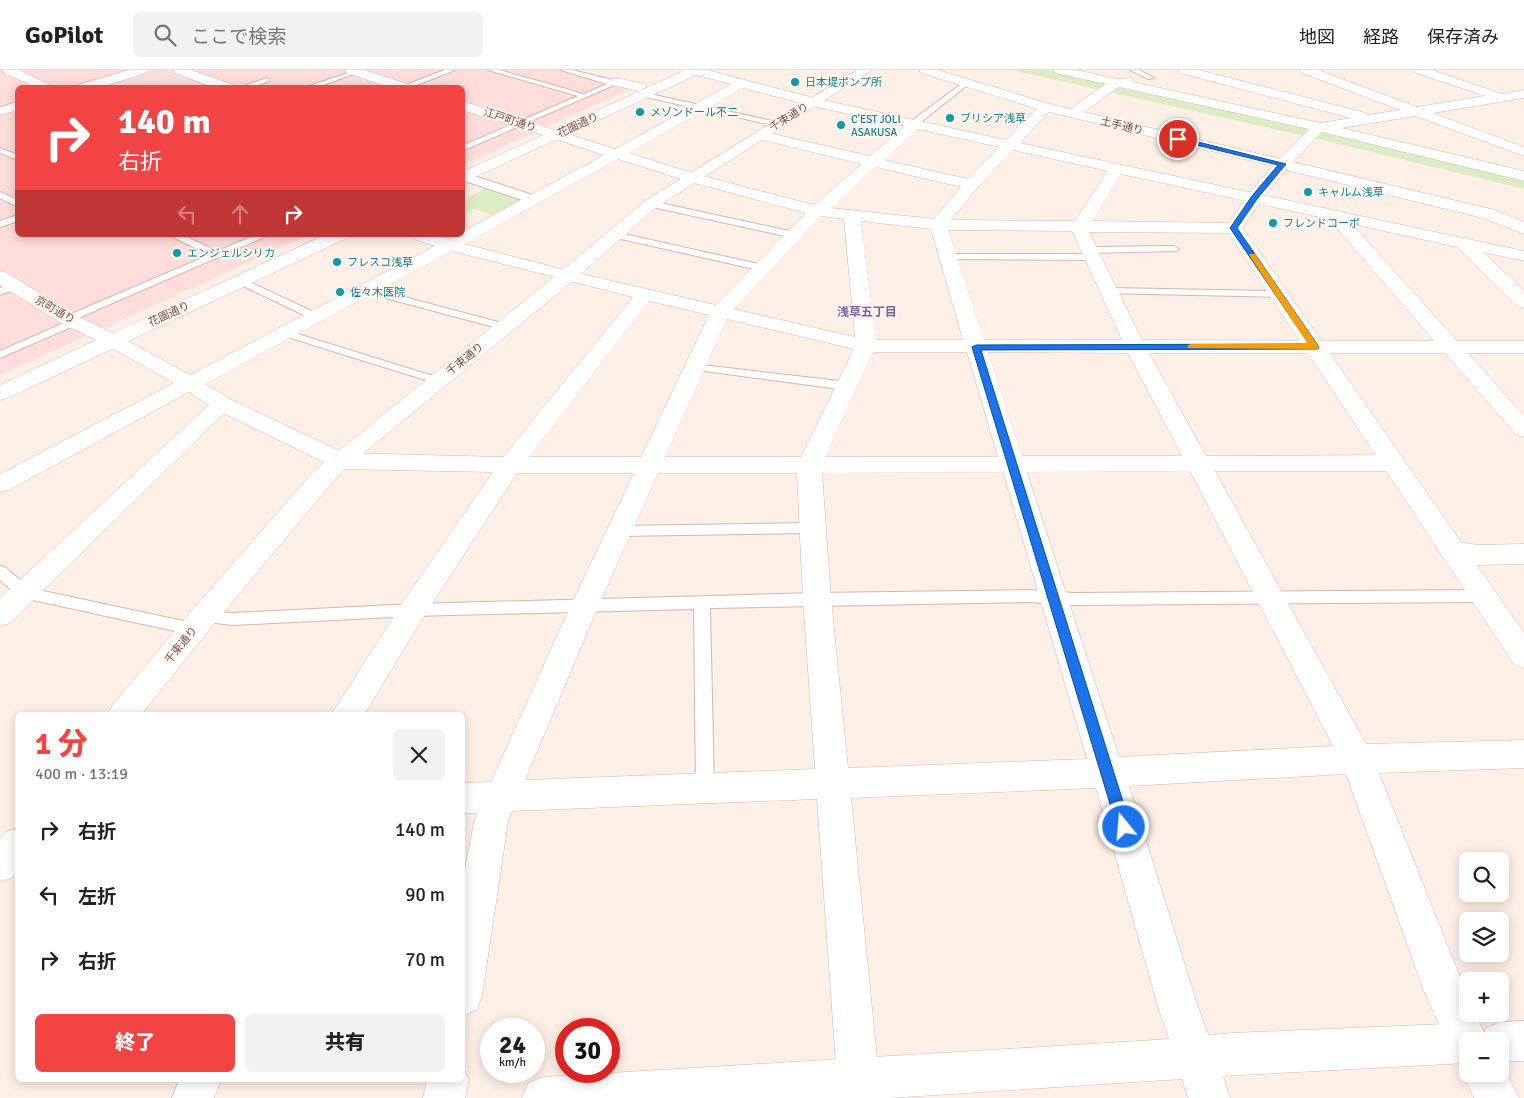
<!DOCTYPE html>
<html lang="ja">
<head>
<meta charset="utf-8">
<style>
  :root { --surface:#fff; --page:#f2f2f2; --text:#202124; --muted:#757577; --line:#e0e0e0; --accent:#f14443 }
  body { margin:0; font-family:Signika,"Noto Sans JP",sans-serif; background:var(--page); color:var(--text); height:100vh; display:flex; flex-direction:column; font-size:19px; white-space:nowrap }
  * { box-sizing:border-box; margin:0 }
  p { font-size:16px; color:var(--muted) }
  .icon { flex:none; width:28px; height:28px; fill:none; stroke:currentColor; stroke-width:2; stroke-linecap:round; stroke-linejoin:round }
  .map { position:relative; flex:1; overflow:hidden }
  .details { position:absolute; left:15px; top:642px; width:450px; height:370px; display:flex; flex-direction:column; background:var(--surface); border-radius:8px; box-shadow:0 2px 12px #0003 }
  .details>* { flex:none }
  .guide { position:absolute; left:15px; top:15px; width:450px; height:152px; border-radius:8px; box-shadow:0 2px 12px #0003; background:#f14443; color:#fff; overflow:hidden }
  .tools { position:absolute; left:1459px; top:782px; display:grid; gap:10px }
  .tools a { display:grid; place-items:center; width:50px; height:50px; border-radius:8px; background:var(--surface); box-shadow:0 2px 12px #0003; font-size:25px }
  .speed { position:absolute; left:480px; top:948px; display:flex; gap:10px; font-size:25px; font-weight:700; text-align:center }
  .speed>* { display:grid; place-content:center; width:65px; height:65px; border-radius:50%; background:var(--surface); box-shadow:0 2px 12px #0003; line-height:1 }
  .speed small { font-size:12px; font-weight:400 }
  .speed .limit { border:8px solid #d22; background:#fff; color:#111 }
  .pin { position:absolute; display:grid; place-items:center; width:42px; height:42px; color:#fff; margin:-21px; border:2px solid #fff; border-radius:50%; box-shadow:0 1px 5px #0007 }
  .me { position:absolute; width:55px; margin:-28px; rotate:343deg; stroke-linejoin:round; filter:drop-shadow(0 0 4px #0008) }
  .turn { display:flex; align-items:center; gap:18px; height:105px; padding:0 20px; font-size:22px }
  .turn .icon { width:65px; height:65px; stroke-width:2.5 }
  .turn b { display:block; font-size:35px; line-height:42px }
  .lanes { display:flex; align-items:center; height:48px; padding:0 20px; background:#0003; justify-content:center; gap:25px; direction:ltr }
  .lanes .off { opacity:.35 }
  .round { display:grid; place-items:center; flex:none; width:52px; height:52px; border-radius:8px; background:var(--page) }
  .summary { display:flex; align-items:center; justify-content:space-between; height:85px; padding:0 20px }
  h1 { font-size:30px; font-weight:800; line-height:38px; color:var(--accent) }
  .action { display:flex; gap:10px; margin-top:auto; padding:10px 20px }
  .action a { flex:1; height:58px; border-radius:8px; background:var(--accent); color:#fff; font-size:20px; font-weight:800; line-height:58px; text-align:center }
  .action a+a { background:var(--page); color:var(--text) }
  ul { padding:0; list-style:none }
  li { display:flex; align-items:center; gap:15px; height:65px; padding:0 20px }
  li div { flex:1 }
  li b { display:block; font-size:19px }
  li em { font-style:normal }
  header { display:flex; align-items:center; gap:30px; box-sizing:border-box; height:70px; padding:0 25px; background:var(--surface); border-bottom:1px solid var(--line) }
  header strong { font-size:24px }
  nav { display:flex; gap:28px; margin-inline-start:auto; font-size:18px }
  .search { width:350px; height:45px; background:var(--page); display:flex; align-items:center; gap:12px; box-sizing:border-box; padding:0 18px; border-radius:8px; color:var(--muted); font-size:19px }
  .map>svg:first-child { display:block }
  .commercial { fill:#ffddda }
  .green { fill:#ddedc3 }
  .lines { fill:none; stroke-linecap:round; stroke-linejoin:round }
  .service-casing { stroke:#d4b6ae; stroke-width:2 }
  .pedestrian-casing { stroke:#d4b6ae; stroke-width:2 }
  .minor-casing { stroke:#d4b6ae; stroke-width:1 }
  .tertiary-casing { stroke:#d4b6ae; stroke-width:1 }
  .service { fill:#fff; fill-rule:evenodd }
  .pedestrian { fill:#fff; fill-rule:evenodd }
  .minor { fill:#fff; fill-rule:evenodd }
  .tertiary { fill:#fff; fill-rule:evenodd }
  .route { fill:#1a73e8; stroke:#114b97 }
  .slow { fill:#f59e0b }
  .culture-dot { fill:#0f9aa8; stroke:#fff5ef; stroke-width:2 }
  .labels { text-anchor:middle; dominant-baseline:central; stroke-width:4; stroke-linejoin:round; paint-order:stroke }
  .far-culture-label { font-size:11px; fill:#0d838f; stroke:#fff5ef; text-anchor:start }
  .far-street-label { font-size:11px; fill:#7a4f48; stroke:#fff5ef }
  .far-neighbourhood-label { font-size:12px; font-weight:bold; fill:#7e649e; stroke:#fff5ef }
</style>
</head>
<body>
<header>
<strong>GoPilot</strong>
<div class="search"><svg class="icon" aria-label="search" viewBox="0 0 24 24"><circle cx="10" cy="10" r="6"/><path d="M15 15l6 6"/></svg>ここで検索</div>
<nav><a>地図</a><a>経路</a><a>保存済み</a></nav>
</header>
<div class="map">
<svg width="1524" height="1028" viewBox="0 0 1524 1028">
  <rect width="100%" height="100%" fill="#fef0e7"/>
  <path class="commercial" d="M0,0h557l72,19 -166,76 -1,-77h-444v147h290l-308,140z"/>
  <g class="green">
    <path d="M1011,0h38l103,25 152,32 220,52v10l-206,-50z"/>
    <path d="M485,118l40,12 -29,16 -22,-7 -11,6v-15z"/>
  </g>
  <g class="lines">
    <defs>
      <g id="service">
        <path d="M445,0h10l-46,18 -9,-1z"/>
        <path d="M488,0h11l85,24 23,-10 -46,-14h11l49,12 -159,69v-5l116,-50z"/>
        <path d="M1130,0h9l15,8 -5,1z"/>
        <path d="M354,1l5,1 -44,16h-12z"/>
        <path d="M267,8l2,1v2l-19,7h-12z"/>
        <path d="M964,12l6,1 -49,39 -2,4h-6l1,-7z"/>
        <path d="M641,22l136,30 4,2 -4,2 -136,-30z"/>
        <path d="M0,78l18,7v5l-18,-7z"/>
        <path d="M0,122l18,8v7l-18,-9z"/>
        <path d="M651,131l143,31 5,3 -5,3 -146,-32 -1,-2z"/>
        <path d="M18,145v6l-18,6v-6z"/>
        <path d="M615,162l148,33 5,3 -5,3 -151,-34 -2,-2z"/>
        <path d="M169,165h13l35,16 39,-16h13l-193,84 3,3 -1,2 -78,34v-7l66,-29 -3,-3 1,-2 145,-62z"/>
        <path d="M1174,176l5,3 -2,2 -88,2 -5,-3 5,-3z"/>
        <path d="M948,184h145l5,3 -5,3 -148,-1v-4z"/>
        <path d="M241,208l79,37 1,2 -5,3 -4,-1 -75,-36v-4z"/>
        <path d="M15,213l4,1 1,2 -1,2 -19,7v-7z"/>
        <path d="M367,217l142,38 1,2 -5,3 -142,-38 -1,-2 1,-2z"/>
        <path d="M1109,218l170,3 5,3 -5,3 -174,-4 -1,-2 1,-2z"/>
        <path d="M285,260l158,49 2,2 -6,4 -4,-2 -154,-48 -2,-2z"/>
        <path d="M694,294l153,18 6,4 -6,4 -157,-21 -2,-2 2,-2z"/>
        <path d="M813,453l5,2 2,3 -2,3 -5,2 -194,3 -5,-1 -2,-4 2,-4 5,-1z"/>
        <path d="M0,496l5,1 24,21 164,35 6,2 2,4 -2,4 -6,2 -174,-38 -19,-17z"/>
        <path d="M1029,520l45,3 409,-3 5,2 3,4 -3,4 -5,2 -409,3 -45,-3 -319,6 4,180 -3,6 -6,2 -6,-2 -3,-6 -2,-179 -281,7 -180,9 -35,-4 -3,-4 3,-4 5,-2 30,2 180,-9 404,-11z"/>
      </g>
      <path id="pedestrian" d="M465,103l74,24 2,3 -6,4 -4,-1 -69,-23v-6z"/>
      <g id="minor">
        <path d="M173,0h18l43,15 1,3h-20l-40,-15z"/>
        <path d="M687,0h20l107,28 192,42 35,-36 5,-1 7,4 -33,36 504,108v10l-41,-9 41,39v17l-7,-2 -60,-59 -105,-23 105,117h67v12h-56l56,63v21l-8,-2 -71,-82h-296l57,103 186,-1 8,3 4,5 -4,5 -8,3h-177l151,273 158,-4v28l-145,5 89,224v17h7l13,27h-20v22l-14,-6 -30,-66 -78,-217 -217,12 69,221 19,51 -6,15 -15,6 -15,-6 -23,-66 -62,-219 -245,10 28,280 -6,15 -17,5 -13,-5 -6,-15 -20,-279 -305,12 -4,11 -26,174 -6,14 -14,6v-132l12,-62 3,-9h-15v-30l29,-1 79,-175 64,-134h-117l-94,145 -59,97h-33l72,-113 90,-130 -153,-3 -8,-3 -107,-52 -7,5 -208,204 -10,3v-28l209,-193 -20,-13 -180,98 -9,2v-18l174,-91 -69,-39 -3,-4 3,-4 7,-2 7,2 71,39 245,-129 -21,-7 -3,-4h26l12,4 7,-4h6v-3l142,-77 -52,-17 -2,-3 2,-3h10l53,17 116,-65 -42,-11zM743,18l69,18 93,20 -35,30 -110,-25 -5,1 -2,3 2,3 107,26 -48,41 -115,-30 -70,-22zM918,59l81,18 -31,32 -84,-19zM1013,80l95,21 -33,50 -124,-1 26,-32zM618,89l69,22 119,32 -90,92 -147,-34 -104,-27zM876,97l85,20 -27,32 -103,-11zM1121,104l208,45 105,122 -292,-1 -53,-108 145,1 6,-1 3,-4 -3,-4 -6,-1 -142,-2zM821,146l23,3 11,118 -121,-28zM861,151l70,8 32,111h-87zM948,160l124,1 50,109h-138zM452,181l181,46 -130,160 -159,-4 -112,-53 -27,-16zM649,231l60,14 -68,142h-112zM727,249l127,30 -53,108h-136zM873,282h94l31,105h-173zM988,282l140,1 54,103h-160zM1190,401l143,275 -214,11 -92,-285zM1003,402l84,287 -239,9 -17,-169 -9,-126zM658,403h139l6,126 12,170 -290,11 73,-173z"/>
        <path d="M1053,0h23l41,9 15,-1 1,4 187,41 31,-5 -171,-45 -2,-3h21l167,43 1,2 33,-5 -98,-37 -2,-3h18l99,37 68,-11 -69,-23 -2,-3h18l70,24 22,-4v8l-91,15 91,34v9l-109,-40 -73,12 182,43v10l-202,-49 -34,35h-10l-3,-3 34,-35 -190,-42 -35,25 -5,1 -7,-4 2,-3 32,-22 -51,-11z"/>
        <path d="M617,8l27,6 2,3 -7,4 -27,-6 -1,-3 1,-3z"/>
        <path d="M1451,471l27,4 46,-1v20l-46,1 -36,-8 -4,-7 4,-7z"/>
        <path d="M1500,991l19,37h-45l-11,-24 5,-11v11h32z"/>
        <path d="M462,995l7,15 -4,18h-42l4,-18h35z"/>
        <path d="M179,1010h42l-7,18h-42z"/>
      </g>
      <g id="tertiary">
        <path d="M2,0h17l37,18h-18l-34,-15z"/>
        <path d="M129,0h19l-2,3 -48,15h-21l1,-3z"/>
        <path d="M345,0h19l47,15 1,3h-21l-44,-15z"/>
        <path d="M680,0h12l2,4 -2,3 -230,106v-11l81,-37 -81,-25v-9l93,29 126,-58z"/>
        <path d="M857,0h15l-215,137 -83,73 -226,186 -16,17 -119,142 -72,90h-34l5,-9 81,-97 121,-138 18,-15 228,-184 85,-71z"/>
        <path d="M919,0h19l112,34 445,106 29,12v12l-41,-16 -197,-48 -25,30 -18,28 281,405v35l-10,-4 -289,-436 24,-34 24,-28 -232,-56 -120,-37z"/>
        <path d="M18,32v8l-18,5v-8z"/>
        <path d="M325,165h23l-3,4 -337,159 -8,2v-15l96,-45 -35,-17 -61,-38v-14l7,2 68,42 38,18z"/>
        <path d="M18,758v43l-5,6 -13,5v-43l6,-7z"/>
        <path d="M1524,951v40l-24,1v-21h-32v22l-245,13 7,22h-42l-6,-19 -293,19h-367l6,-15 15,-6 612,-37 78,-7 235,-10 14,6 2,3 2,-4 14,-6z"/>
      </g>
    </defs>
    <use href="#service" class="service-casing"/>
    <use href="#pedestrian" class="pedestrian-casing"/>
    <use href="#minor" class="minor-casing"/>
    <use href="#tertiary" class="tertiary-casing"/>
    <use href="#service" class="service"/>
    <use href="#pedestrian" class="pedestrian"/>
    <use href="#minor" class="minor"/>
    <use href="#tertiary" class="tertiary"/>
  </g>
  <path class="route" d="M1178,67l108,27 -29,35 -20,29 82,119 -1,2 -337,1 150,477 -2,4 -5,2 -5,-2 -2,-4 -145,-480 4,-2 333,-1 -79,-116 22,-32 26,-31 -102,-25z"/>
  <path class="slow" d="M1250,184h5l64,93 -1,2 -130,-1 -1,-2 4,-2h117l-59,-89z"/>
  <g class="culture-dot">
    <circle cx="795" cy="12" r="5"/>
    <circle cx="640" cy="42" r="5"/>
    <circle cx="950" cy="48" r="5"/>
    <circle cx="841" cy="55" r="5"/>
    <circle cx="1308" cy="122" r="5"/>
    <circle cx="1273" cy="153" r="5"/>
    <circle cx="177" cy="183" r="5"/>
    <circle cx="337" cy="192" r="5"/>
    <circle cx="340" cy="222" r="5"/>
  </g>
  <g class="labels">
    <g class="far-culture-label">
      <text x="805" y="12">日本堤ポンプ所</text>
      <text x="650" y="42">メゾンドール不二</text>
      <text x="960" y="48">ブリシア浅草</text>
      <text x="851" y="49">C'EST JOLI<tspan x="851" dy="13">ASAKUSA</tspan></text>
      <text x="1318" y="122">キャルム浅草</text>
      <text x="1283" y="153">フレンドコーポ</text>
      <text x="187" y="183">エンジェルシリカ</text>
      <text x="347" y="192">フレスコ浅草</text>
      <text x="350" y="222">佐々木医院</text>
    </g>
    <g class="far-street-label">
      <text transform="translate(789 47) rotate(-32)">千束通り</text>
      <text transform="translate(510 50) rotate(18)">江戸町通り</text>
      <text transform="translate(578 55) rotate(-25)">花園通り</text>
      <text transform="translate(1122 56) rotate(14)">土手通り</text>
      <text transform="translate(55 240) rotate(30)">京町通り</text>
      <text transform="translate(169 244) rotate(-25)">花園通り</text>
      <text transform="translate(465 289) rotate(-39)">千束通り</text>
      <text transform="translate(181 575) rotate(-51)">千束通り</text>
    </g>
    <g class="far-neighbourhood-label">
      <text x="867" y="242">浅草五丁目</text>
    </g>
  </g>
</svg>
<div class="tools">
<a><svg class="icon" aria-label="search" viewBox="0 0 24 24"><circle cx="10" cy="10" r="6"/><path d="M15 15l6 6"/></svg></a>
<a><svg class="icon" aria-label="layers" viewBox="0 0 24 24"><path d="M12 4l9 5-9 5-9-5zM3 14l9 5 9-5"/></svg></a>
<a>+</a>
<a>−</a>
</div>
<div class="speed"><div>24<small>km/h</small></div><div class="limit">30</div></div>
<div class="pin" style="left:1178px;top:69px;background:#d93025"><svg class="icon" aria-label="arrive" viewBox="0 0 24 24"><path d="M6 21V4h12l-3 4 3 4H6"/></svg></div>
<svg class="me" style="left:1124px;top:757px" viewBox="-20 -20 40 40"><circle r="17" fill="#1a73e8" stroke="#fff" stroke-width="3"/><path d="M0-11L8 9 0 5-8 9z" fill="#fff"/></svg>
<div class="guide">
<div class="turn"><svg class="icon" aria-label="right" viewBox="0 0 24 24"><path d="M7 20v-9h11M14 6l5 5-5 5"/></svg><div><b>140 m</b>右折</div></div>
<div class="lanes"><svg class="icon off" aria-label="left" viewBox="0 0 24 24"><path d="M17 20v-9H6M10 6l-5 5 5 5"/></svg><svg class="icon off" aria-label="ahead" viewBox="0 0 24 24"><path d="M12 20V5M6 11l6-6 6 6"/></svg><svg class="icon" aria-label="right" viewBox="0 0 24 24"><path d="M7 20v-9h11M14 6l5 5-5 5"/></svg></div>
</div>
<section class="details">
<div class="summary"><div><h1>1 分</h1><p>400 m · 13:19</p></div><a class="round"><svg class="icon" aria-label="close" viewBox="0 0 24 24"><path d="M6 6l12 12M18 6L6 18"/></svg></a></div>
<ul>
<li><svg class="icon" aria-label="right" viewBox="0 0 24 24"><path d="M7 20v-9h11M14 6l5 5-5 5"/></svg><div><b>右折</b></div><em>140 m</em></li>
<li><svg class="icon" aria-label="left" viewBox="0 0 24 24"><path d="M17 20v-9H6M10 6l-5 5 5 5"/></svg><div><b>左折</b></div><em>90 m</em></li>
<li><svg class="icon" aria-label="right" viewBox="0 0 24 24"><path d="M7 20v-9h11M14 6l5 5-5 5"/></svg><div><b>右折</b></div><em>70 m</em></li>
</ul>
<div class="action"><a>終了</a><a>共有</a></div>
</section>
</div>
</body>
</html>
